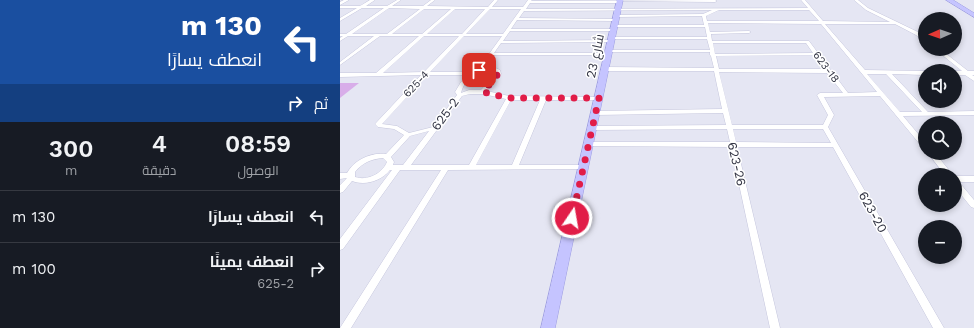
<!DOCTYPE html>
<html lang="ar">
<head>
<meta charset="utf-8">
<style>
  :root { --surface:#171b24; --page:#242831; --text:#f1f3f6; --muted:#9ea1a6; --line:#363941 }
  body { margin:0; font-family:"Work Sans",Cairo,sans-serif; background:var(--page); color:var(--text); direction:rtl; height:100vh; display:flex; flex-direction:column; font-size:15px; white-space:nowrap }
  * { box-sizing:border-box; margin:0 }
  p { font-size:13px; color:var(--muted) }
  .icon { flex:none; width:22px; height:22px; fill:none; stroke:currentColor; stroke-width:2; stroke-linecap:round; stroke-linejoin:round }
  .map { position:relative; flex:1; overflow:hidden; direction:ltr }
  .sheet { display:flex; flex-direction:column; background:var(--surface); width:340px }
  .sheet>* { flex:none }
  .top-card { background:#1a4fa0; color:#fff; overflow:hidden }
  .needle { width:26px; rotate:268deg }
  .buttons { position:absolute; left:578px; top:12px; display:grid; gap:8px }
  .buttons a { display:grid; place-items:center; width:44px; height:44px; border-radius:50%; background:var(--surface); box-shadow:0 2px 6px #0003; font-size:20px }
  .pin { position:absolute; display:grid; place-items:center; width:34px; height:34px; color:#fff; margin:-17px; border-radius:8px; box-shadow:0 2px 6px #0006 }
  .me { position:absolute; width:44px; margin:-22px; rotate:12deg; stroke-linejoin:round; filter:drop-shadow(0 0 3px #0008) }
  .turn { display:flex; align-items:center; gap:14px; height:84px; padding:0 12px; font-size:18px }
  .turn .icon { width:52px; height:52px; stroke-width:2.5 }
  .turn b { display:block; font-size:28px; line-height:34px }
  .then { display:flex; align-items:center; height:38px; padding:0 12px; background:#0003; gap:8px; font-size:15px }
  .eta { display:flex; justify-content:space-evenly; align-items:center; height:68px; text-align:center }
  .eta b { font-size:24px; font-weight:600; line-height:28px }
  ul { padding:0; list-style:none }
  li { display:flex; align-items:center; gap:12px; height:52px; padding:0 12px; border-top:1px solid var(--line) }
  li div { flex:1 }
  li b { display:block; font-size:15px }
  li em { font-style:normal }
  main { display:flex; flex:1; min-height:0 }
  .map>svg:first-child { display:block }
  .green { fill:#d8ade9 }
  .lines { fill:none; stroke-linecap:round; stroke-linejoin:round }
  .street-casing { stroke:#c5c6dd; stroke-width:1 }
  .secondary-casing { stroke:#9c9ce1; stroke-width:1 }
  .street { fill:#fff; fill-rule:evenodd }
  .secondary { fill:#c5c4ff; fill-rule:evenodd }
  .route { stroke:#e11d48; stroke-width:7; stroke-dasharray:0 12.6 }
  .labels { text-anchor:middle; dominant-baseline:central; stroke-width:3; stroke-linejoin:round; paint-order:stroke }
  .far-street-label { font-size:11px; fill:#353746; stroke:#fff }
  .street-label { font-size:13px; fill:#353746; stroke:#fff }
</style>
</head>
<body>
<main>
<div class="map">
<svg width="634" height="328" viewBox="0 0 634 328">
  <rect width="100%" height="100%" fill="#e5e6f3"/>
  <path class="green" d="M0,83h19l-19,15z"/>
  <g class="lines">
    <defs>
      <g id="street">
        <path d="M4,0h5l-9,5v-3z"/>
        <path d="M30,0h5l-9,6h21l10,-6h4l-9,6h31l8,-6h4l-8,6 61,1 6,-7h4l-6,7h31l5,-7h4l-1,1 184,-1 2,1 -2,1 -94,-1 1,1 -2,1h-90l-4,6 282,-1 -7,-8h4l18,21 67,1 -24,-12 -12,-10h4l10,8 52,25 5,5v3l-9,-6 -21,-11h-70l40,46 60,1v4l-33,-1 36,38 46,-1v4l-71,1 22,26v6h-2l-43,-52 -56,1 10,18 -6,12 116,201h-11l-100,-181h-96l43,181h-10l-39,-181 -144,-1 -1,-2 1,-2h143l-3,-13 -135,1 -3,-2 3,-2 134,-1 -3,-12 -128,2 -3,-2 3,-2 127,-2 -8,-38h-109l-3,-2 3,-2 109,1 -3,-12 -1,-1v-3h-101l-2,-1 2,-1h101l-3,-11h-95l-2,-1 2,-1h95l-2,-10h-91l-2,-1 2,-1h90l-2,-9 -85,1 -2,-1 2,-1 86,-1 9,-4 -188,1 -5,7 97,1 2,1 -2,1 -99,-1 -6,9h102l2,1 -2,1h-103l-7,10 108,-1 2,1 -2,1 -110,1 -7,10h114l2,1 -2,1h-115l-4,10 11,5 1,4 -14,17 22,5 92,1v2l-2,1h-53l-27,65h65l4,2 -4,2 -136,1 -97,158h-11l101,-158h-41l-57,79 -3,1v-11l52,-69h-2c-9,11 -25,16 -38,11l-9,11 -3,1v-8l7,-7 -7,1v-6h7c7,-13 24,-21 39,-19l18,-19 -10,-6 -16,-2 -3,-3 46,-49 -81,2v-4h36l43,-37h-39l-40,29v-3l34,-26h-26l-8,5v-3l3,-2h-3v-2h6l38,-26h-22l-22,13v-3l17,-10h-17v-2h20zM49,8l31,1 -33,25h-35zM84,9h27l-29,25h-30zM115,9h30l-23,25h-35zM150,9h31l-18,25h-37zM379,10h90l10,11h-112l-1,-5zM368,23l113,1 56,68 -29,1 -39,-52h-97l-1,-7 38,-1 2,-1 -2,-1 -39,1zM84,36h35l-35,36 -41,1zM124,36h38l-13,18 -5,11 -12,7h-42zM373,43h93l7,10 -98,1zM475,55l10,14h-106l-3,-13zM146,68l9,4v2l-14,16h-12l-8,3c2,-12 15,-20 25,-25zM379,72l108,1 16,20h-23l-3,2 11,20 -5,10h-91zM527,74h19l36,38h-22zM87,75h41l-7,7 -6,10 2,3 -24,32 -24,6 -12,-7 -15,-2zM130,94h13l23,5 -37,66h-58l51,-69zM171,100h29l-28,65h-36zM393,129h90l8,14 -95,-1zM89,131l-26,34h-10l1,-3 -3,-5 19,-21zM43,158l4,4c-5,12 -20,19 -32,15v-5c7,-9 16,-13 28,-14z"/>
        <path d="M595,49h5l28,22h6v4h-2l2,1v5l-9,-6h-10v-4h7z"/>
        <path d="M588,153h7l18,22h-8z"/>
        <path d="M615,176h19v6h-15l15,18v8l-3,-1 -16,-20z"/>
      </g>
      <g id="secondary">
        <path d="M277,0h6l-68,328h-14z"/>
        <path d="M606,0h7l21,13v4z"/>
      </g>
    </defs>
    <use href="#street" class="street-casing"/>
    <use href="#secondary" class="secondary-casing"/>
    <use href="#street" class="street"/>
    <use href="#secondary" class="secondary"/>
  </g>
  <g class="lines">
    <path class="route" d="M139,70c7,-4 13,-4 19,1v3l-15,18 25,6h91l-27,120"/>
  </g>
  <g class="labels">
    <g class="far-street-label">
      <text transform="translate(486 67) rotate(53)">623-18</text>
      <text transform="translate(76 84) rotate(-47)">625-4</text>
    </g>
    <g class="street-label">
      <text transform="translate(255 56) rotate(-78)">شارع 23</text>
      <text transform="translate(105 114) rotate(-54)">625-2</text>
      <text transform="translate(397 164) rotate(77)">623-26</text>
      <text transform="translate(533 212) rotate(61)">623-20</text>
    </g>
  </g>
</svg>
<div class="buttons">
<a><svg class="needle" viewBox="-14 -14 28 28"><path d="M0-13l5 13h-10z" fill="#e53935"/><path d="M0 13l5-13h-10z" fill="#9ea1a6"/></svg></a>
<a><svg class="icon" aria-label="sound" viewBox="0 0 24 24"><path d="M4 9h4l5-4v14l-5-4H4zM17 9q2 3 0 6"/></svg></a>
<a><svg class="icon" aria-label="search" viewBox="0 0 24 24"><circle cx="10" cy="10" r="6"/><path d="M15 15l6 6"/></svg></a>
<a>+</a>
<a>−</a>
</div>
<div class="pin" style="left:139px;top:70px;background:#d93025"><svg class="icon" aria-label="arrive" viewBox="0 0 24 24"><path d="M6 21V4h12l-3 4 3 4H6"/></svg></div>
<svg class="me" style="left:232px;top:218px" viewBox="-20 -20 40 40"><circle r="17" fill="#e11d48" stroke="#fff" stroke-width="3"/><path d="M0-11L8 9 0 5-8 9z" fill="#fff"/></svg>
</div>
<section class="sheet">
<div class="top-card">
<div class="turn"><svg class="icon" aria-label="left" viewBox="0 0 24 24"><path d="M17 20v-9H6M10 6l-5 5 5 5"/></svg><div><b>130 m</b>انعطف يسارًا</div></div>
<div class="then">ثم<svg class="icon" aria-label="right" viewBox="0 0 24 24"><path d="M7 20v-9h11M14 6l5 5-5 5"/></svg></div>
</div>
<div class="eta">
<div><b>08:59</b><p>الوصول</p></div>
<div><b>4</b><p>دقيقة</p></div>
<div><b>300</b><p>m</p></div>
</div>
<ul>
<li><svg class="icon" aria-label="left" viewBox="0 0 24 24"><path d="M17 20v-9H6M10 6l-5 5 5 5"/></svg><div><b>انعطف يسارًا</b></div><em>130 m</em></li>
<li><svg class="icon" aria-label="right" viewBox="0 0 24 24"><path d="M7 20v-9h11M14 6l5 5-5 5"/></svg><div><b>انعطف يمينًا</b><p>625-2</p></div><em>100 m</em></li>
</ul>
</section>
</main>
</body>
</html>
